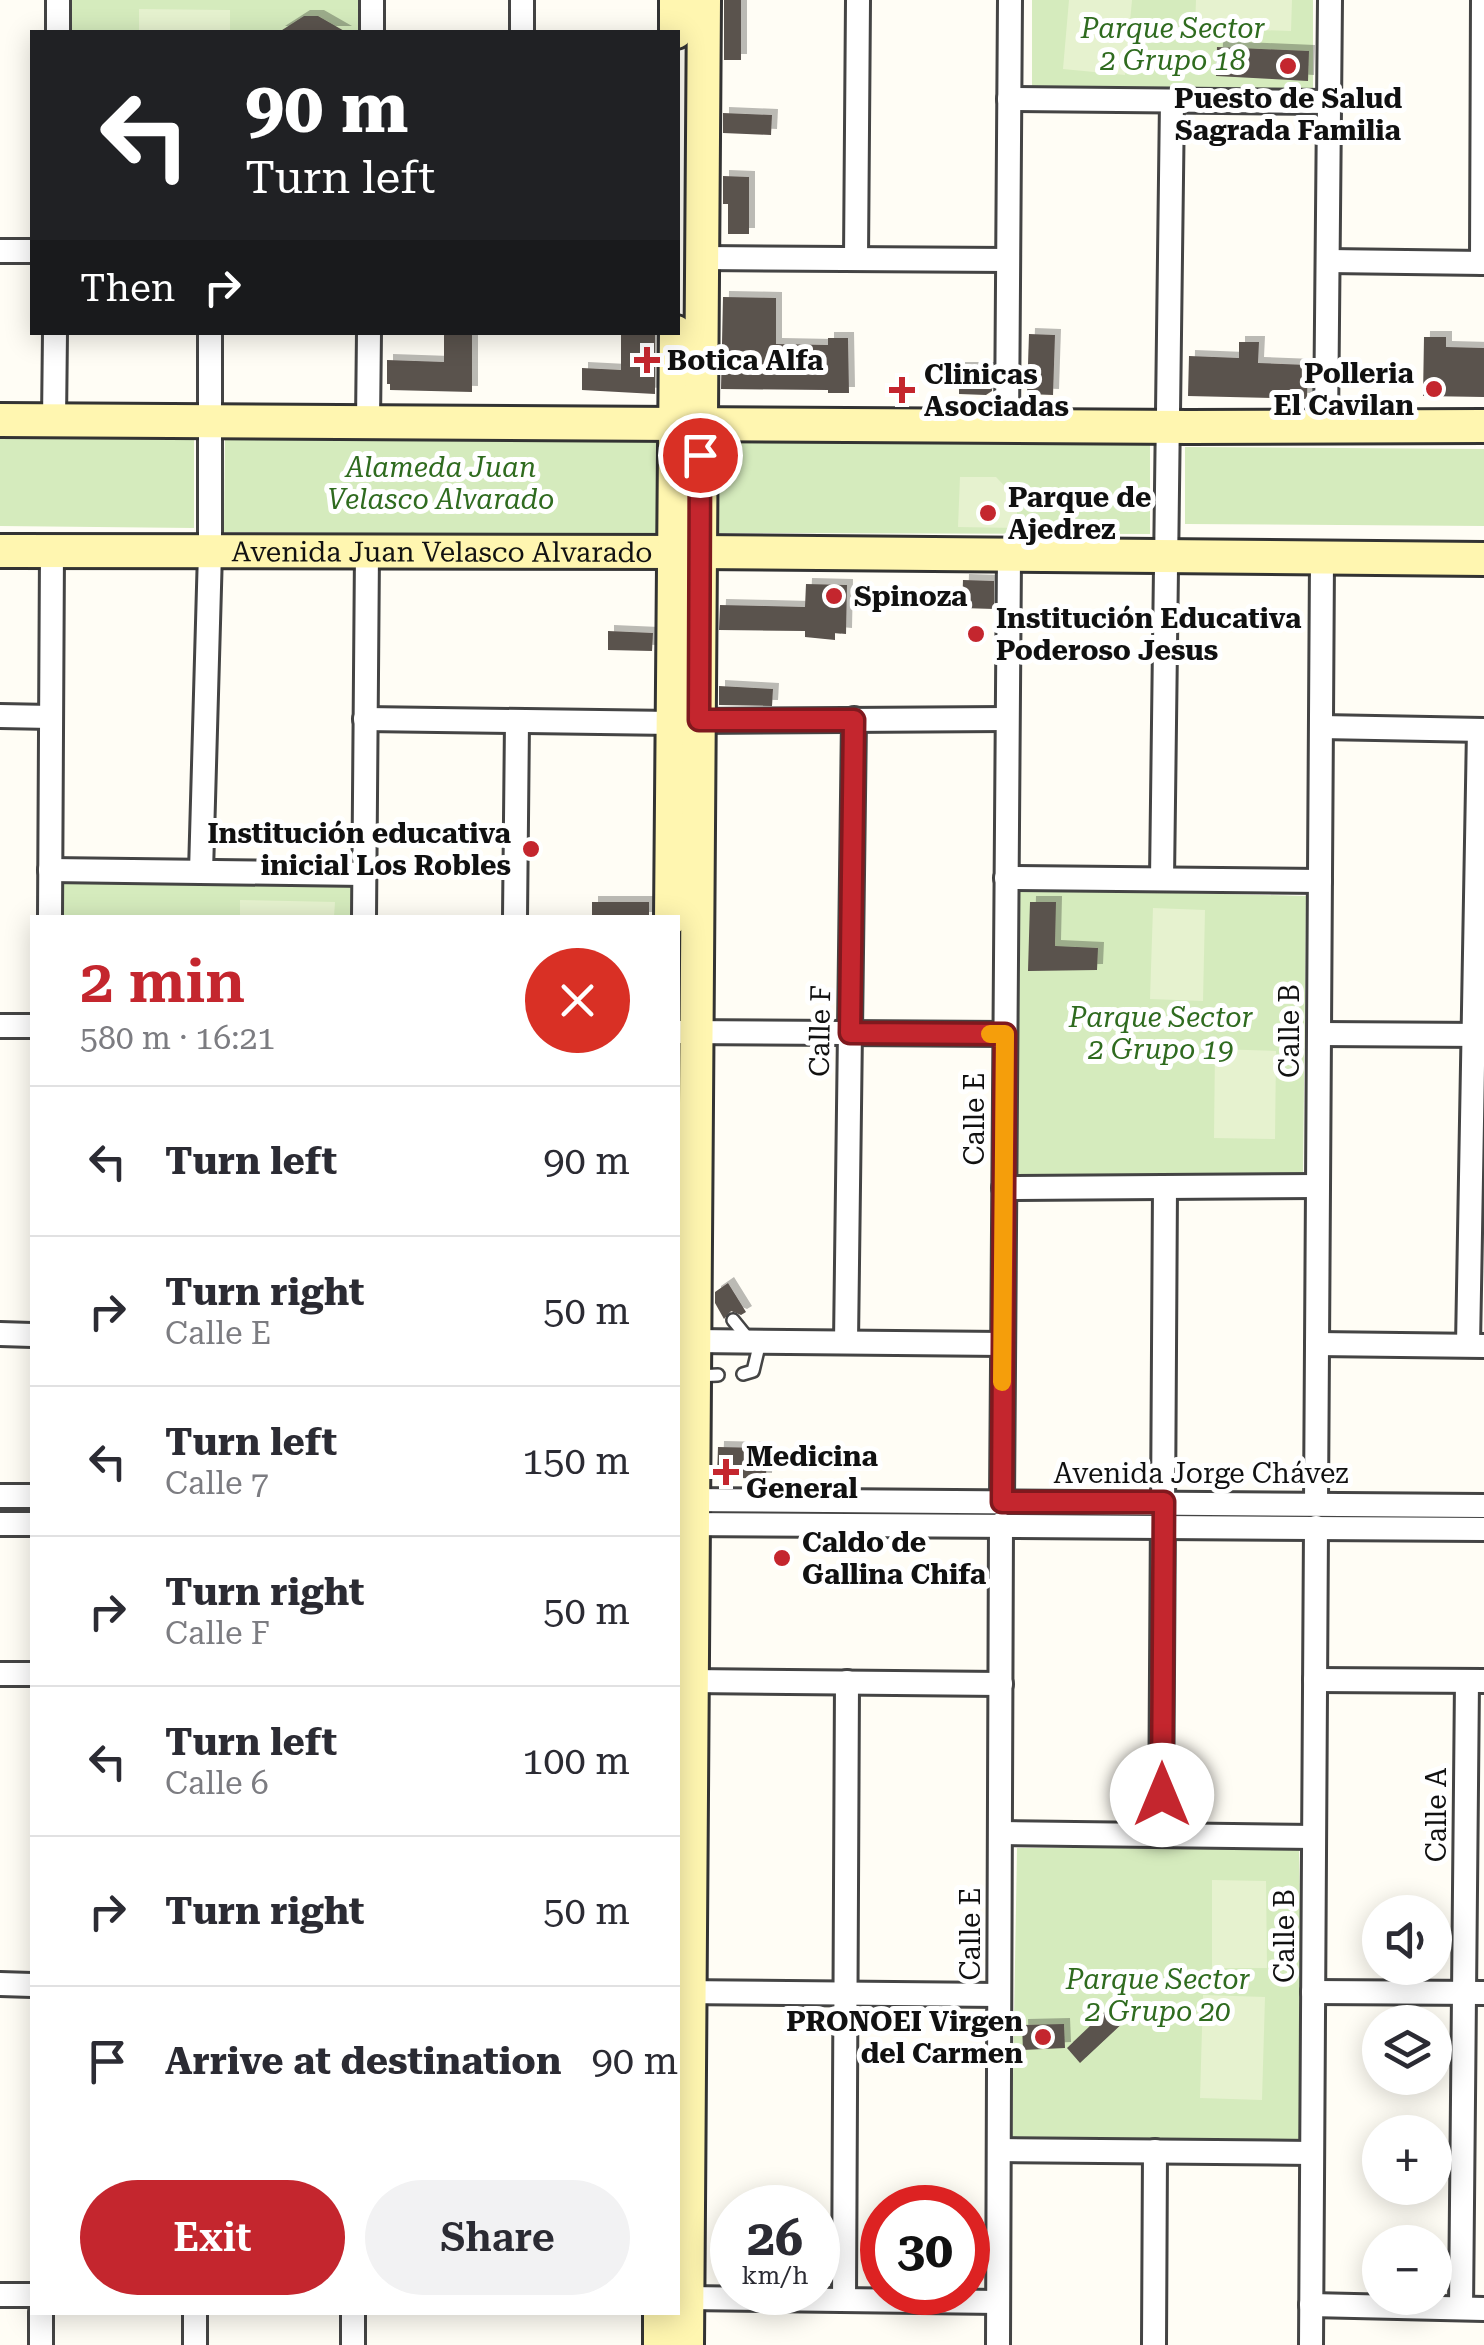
<!DOCTYPE html>
<html lang="en">
<head>
<meta charset="utf-8">
<style>
  :root { --surface:#fff; --page:#f2f2f3; --text:#2b2b33; --muted:#7c7c81; --line:#e1e1e2; --accent:#c4262e }
  body { margin:0; font-family:"Roboto Serif",serif; background:var(--page); color:var(--text); height:100vh; display:flex; flex-direction:column; font-size:38px; white-space:nowrap }
  * { box-sizing:border-box; margin:0 }
  p { font-size:32px; color:var(--muted) }
  .icon { flex:none; width:55px; height:55px; fill:none; stroke:currentColor; stroke-width:2; stroke-linecap:round; stroke-linejoin:round }
  .map { position:relative; flex:1; overflow:hidden }
  .side { position:absolute; left:30px; top:915px; width:650px; height:1400px; display:flex; flex-direction:column; background:var(--surface); border-radius:0px; box-shadow:0 5px 25px #0003 }
  .side>* { flex:none }
  .top-card { position:absolute; left:30px; top:30px; width:650px; height:305px; border-radius:0px; box-shadow:0 5px 25px #0003; background:#202124; color:#fff; overflow:hidden }
  .tools { position:absolute; left:1362px; top:1895px; display:grid; gap:20px }
  .tools a { display:grid; place-items:center; width:90px; height:90px; border-radius:50%; background:var(--surface); box-shadow:0 5px 25px #0003; font-size:50px }
  .speed { position:absolute; left:710px; top:2185px; display:flex; gap:20px; font-size:50px; font-weight:700; text-align:center }
  .speed>* { display:grid; place-content:center; width:130px; height:130px; border-radius:50%; background:var(--surface); box-shadow:0 5px 25px #0003; line-height:1 }
  .speed small { font-size:25px; font-weight:400 }
  .speed .limit { border:15px solid #d22; background:#fff; color:#111 }
  .pin { position:absolute; display:grid; place-items:center; width:85px; height:85px; color:#fff; margin:-42px; border:5px solid #fff; border-radius:50%; box-shadow:0 2px 10px #0007 }
  .me { position:absolute; width:110px; margin:-55px; rotate:0deg; stroke-linejoin:round; filter:drop-shadow(0 0 8px #0008) }
  .turn { display:flex; align-items:center; gap:35px; height:210px; padding:0 50px; font-size:45px }
  .turn .icon { width:130px; height:130px; stroke-width:2.5 }
  .turn b { display:block; font-size:70px; line-height:85px }
  .then { display:flex; align-items:center; height:95px; padding:0 50px; background:#0003; gap:20px; font-size:38px }
  .round { display:grid; place-items:center; flex:none; width:105px; height:105px; border-radius:52px; background:var(--page) }
  .head { display:flex; align-items:center; justify-content:space-between; height:170px; padding:0 50px }
  h1 { font-size:60px; font-weight:600; line-height:75px; color:var(--accent) }
  .cta { display:flex; gap:20px; margin-top:auto; padding:20px 50px }
  .cta a { flex:1; height:115px; border-radius:60px; background:var(--accent); color:#fff; font-size:40px; font-weight:600; line-height:115px; text-align:center }
  .cta a+a { background:var(--page); color:var(--text) }
  ul { padding:0; list-style:none }
  li { display:flex; align-items:center; gap:30px; height:150px; padding:0 50px; border-top:2px solid var(--line) }
  li div { flex:1 }
  li b { display:block; font-size:38px }
  li em { font-style:normal }
  .map>svg:first-child { display:block }
  .green { fill:#d5ebbd }
  .pitch { fill:#e6f2cf }
  .building { fill:#5a524d; filter:url(#shadow) }
  .lines { fill:none; stroke-linecap:round; stroke-linejoin:round }
  .lane-casing { stroke:#444; stroke-width:16 }
  .street-casing { stroke:#444; stroke-width:28 }
  .secondary-casing { stroke:#333; stroke-width:38 }
  .lane { stroke:#fff; stroke-width:11 }
  .street { stroke:#fff; stroke-width:22 }
  .secondary { stroke:#fff6b0; stroke-width:32 }
  .route-casing { stroke:#7f191e; stroke-width:25 }
  .route { stroke:#c4262e; stroke-width:18 }
  .slow { stroke:#f59e0b; stroke-width:18 }
  .poi-dot { fill:#c4262e; stroke:#fff; stroke-width:4 }
  .labels { text-anchor:middle; dominant-baseline:central; stroke-width:10; stroke-linejoin:round; paint-order:stroke }
  .park-label { font-size:28px; font-style:italic; fill:#2f6b1f; stroke:#fff }
  .poi-label { font-size:28px; font-weight:bold; fill:#111; stroke:#fff; text-anchor:start }
  .street-label { font-size:28px; fill:#111; stroke:#fff }
</style>
</head>
<body>
<div class="map">
<svg width="1484" height="2345" viewBox="0 0 1484 2345">
  <defs>
    <filter id="shadow"><feDropShadow dx="6" dy="-6" stdDeviation="0" flood-color="#0004"/></filter>
  </defs>
  <rect width="100%" height="100%" fill="#fffdf5"/>
  <g class="green">
    <path d="M69,0h290l-1,32h-289z"/>
    <path d="M1032,0h281v90l-281,-2z"/>
    <path d="M0,432l194,2v94l-194,-2z"/>
    <path d="M225,432l433,2 -2,101 -432,-3z"/>
    <path d="M716,437l434,2v95l-434,-1z"/>
    <path d="M1185,447l299,2v77l-299,-2z"/>
    <path d="M64,883l287,1v33l-288,1z"/>
    <path d="M1020,889l286,7 -3,280h-285z"/>
    <path d="M1017,1848h282l5,295 -292,-6z"/>
  </g>
  <g class="pitch">
    <path d="M1069,0h63l-7,75 -62,-6z"/>
    <path d="M1196,0h96l-1,31 -96,-3z"/>
    <path d="M139,9l91,1v22h-91z"/>
    <path d="M960,477h36l21,22v29l-59,-1z"/>
    <path d="M240,900l95,2 -1,15h-94z"/>
    <path d="M1153,908l52,2 -2,91 -53,-2z"/>
    <path d="M1215,1049l61,2 -1,88 -61,-1z"/>
    <path d="M1212,1880l54,1 1,87h-55z"/>
    <path d="M1203,1995l62,2 -3,103 -62,-2z"/>
  </g>
  <g class="building">
    <rect x="724" y="0" width="17" height="60"/>
    <path d="M304,16h14l28,16h-67z"/>
    <path d="M1217,47l92,4 -1,30 -92,-5z"/>
    <path d="M723,113l49,2 -1,20 -48,-2z"/>
    <path d="M723,176l26,1v57h-21v-30h-5z"/>
    <path d="M723,297l53,1v46l52,1v-7h20l1,55h-21v-3l-107,-1z"/>
    <path d="M621,332h34v62l-73,-4v-22l39,2z"/>
    <path d="M444,334h28v58l-82,-2v-6h-3v-24l57,2z"/>
    <path d="M1029,334l26,1 -2,60 -26,-1z"/>
    <path d="M1424,337h22v10l38,1v49l-61,-1z"/>
    <path d="M1239,342h20l-1,21 50,2 -1,34 -119,-3 1,-40 50,2z"/>
    <path d="M959,368h33v23l-6,4 -27,-1z"/>
    <path d="M963,580l31,1v28l-32,-1z"/>
    <path d="M806,584l41,1 -1,49 -11,-1v7l-30,-3v-6l-86,-1 1,-25 85,2z"/>
    <path d="M608,631l45,2 -1,18 -44,-1z"/>
    <path d="M719,686l54,3 -1,17 -53,-1z"/>
    <rect x="592" y="902" width="57" height="16"/>
    <path d="M1030,902h26l-1,44 43,2 -1,22 -69,1z"/>
    <path d="M728,1283l18,29 -5,3 -10,-4 -7,8 -9,-16v-11z"/>
    <path d="M718,1447l49,1 -1,31 -49,-2z"/>
    <path d="M1112,2005l14,15 -46,43 -13,-15z"/>
    <path d="M1064,2024l1,24 -42,2 -1,-25z"/>
  </g>
  <g class="lines">
    <defs>
      <g id="lane">
        <path d="M733,1320l17,21"/>
        <path d="M743,1374l10,-3 7,-29"/>
        <path d="M696,1376l22,-1"/>
      </g>
      <g id="street">
        <path d="M58,32v-32"/>
        <path d="M372,32v-32"/>
        <path d="M522,32v-32"/>
        <path d="M1009,99l320,3"/>
        <path d="M0,251h32"/>
        <path d="M703,258l305,2"/>
        <path d="M856,259l2,-259"/>
        <path d="M1328,261l156,2"/>
        <path d="M1482,263l1,-263"/>
        <path d="M54,420l1,-88"/>
        <path d="M368,421l1,-89"/>
        <path d="M1007,426l3,-426"/>
        <path d="M1326,428l4,-428"/>
        <path d="M0,716l51,1"/>
        <path d="M365,719l308,4"/>
        <path d="M699,721l308,-2"/>
        <path d="M1321,727l163,3"/>
        <path d="M50,870l314,4"/>
        <path d="M201,872l9,-320v-220"/>
        <path d="M1006,878l314,3"/>
        <path d="M1162,879l10,-778"/>
        <path d="M50,918l2,-367"/>
        <path d="M364,918l3,-366"/>
        <path d="M515,918l2,-197"/>
        <path d="M0,1026h32"/>
        <path d="M678,1032l327,2"/>
        <path d="M1319,1034l165,1"/>
        <path d="M1004,1188l314,-2"/>
        <path d="M0,1334l32,1"/>
        <path d="M696,1341l307,3"/>
        <path d="M846,1342l8,-623"/>
        <path d="M1317,1344l167,2"/>
        <path d="M1468,1345l11,-615"/>
        <path d="M0,1496h32"/>
        <path d="M683,1500l801,6"/>
        <path d="M1002,1501l7,-945"/>
        <path d="M1316,1503l6,-943"/>
        <path d="M0,1524h32"/>
        <path d="M681,1524l803,5"/>
        <path d="M0,1674h32"/>
        <path d="M1315,1680l169,1"/>
        <path d="M691,1681l310,3"/>
        <path d="M1000,1833l314,4"/>
        <path d="M1161,1835l4,-648"/>
        <path d="M0,1984l32,1"/>
        <path d="M678,1992l321,3"/>
        <path d="M1313,1992l171,1"/>
        <path d="M999,2150l313,3"/>
        <path d="M0,2295h32"/>
        <path d="M687,2298l311,4"/>
        <path d="M844,2300l3,-618"/>
        <path d="M1311,2305l173,4"/>
        <path d="M1461,2308l6,-627"/>
        <path d="M41,2345v-33"/>
        <path d="M195,2345v-33"/>
        <path d="M353,2345v-33"/>
        <path d="M998,2345l3,-821"/>
        <path d="M1154,2345l1,-194"/>
        <path d="M1311,2345l5,-818"/>
      </g>
      <g id="secondary">
        <path d="M676,0v32"/>
        <path d="M0,420l1189,7 295,-1"/>
        <path id="s1" d="M0,551l699,1 785,7"/>
        <path d="M671,918l5,-586"/>
        <path d="M660,2312v33"/>
        <path d="M687,2345l17,-2345"/>
      </g>
    </defs>
    <use href="#lane" class="lane-casing"/>
    <use href="#street" class="street-casing"/>
    <use href="#secondary" class="secondary-casing"/>
    <use href="#lane" class="lane"/>
    <use href="#street" class="street"/>
    <use href="#secondary" class="secondary"/>
  </g>
  <g class="lines">
    <defs>
      <path id="route" d="M700,455l-1,265h155l-4,313 155,1 -3,468h162l-2,293"/>
    </defs>
    <use href="#route" class="route-casing"/>
    <use href="#route" class="route"/>
    <path class="slow" d="M990,1034h15l-3,348"/>
  </g>
  <g class="poi-dot">
    <circle cx="1288" cy="66" r="10"/>
    <path d="M642 345h10v10h10v10h-10v10h-10v-10h-10v-10h10z"/>
    <circle cx="1434" cy="389" r="10"/>
    <path d="M897 375h10v10h10v10h-10v10h-10v-10h-10v-10h10z"/>
    <circle cx="988" cy="513" r="10"/>
    <circle cx="834" cy="596" r="10"/>
    <circle cx="976" cy="634" r="10"/>
    <circle cx="531" cy="849" r="10"/>
    <path d="M721 1457h10v10h10v10h-10v10h-10v-10h-10v-10h10z"/>
    <circle cx="782" cy="1558" r="10"/>
    <circle cx="1043" cy="2037" r="10"/>
  </g>
  <g class="labels">
    <g class="park-label">
      <text x="1173" y="28">Parque Sector<tspan x="1173" dy="32">2 Grupo 18</tspan></text>
      <text x="441" y="467">Alameda Juan<tspan x="441" dy="32">Velasco Alvarado</tspan></text>
      <text x="1161" y="1017">Parque Sector<tspan x="1161" dy="32">2 Grupo 19</tspan></text>
      <text x="1158" y="1979">Parque Sector<tspan x="1158" dy="32">2 Grupo 20</tspan></text>
    </g>
    <g class="poi-label">
      <text x="1288" y="98" text-anchor="middle">Puesto de Salud<tspan x="1288" dy="32">Sagrada Familia</tspan></text>
      <text x="667" y="360">Botica Alfa</text>
      <text x="1414" y="373" text-anchor="end">Polleria<tspan x="1414" dy="32">El Cavilan</tspan></text>
      <text x="924" y="374">Clinicas<tspan x="924" dy="32">Asociadas</tspan></text>
      <text x="1008" y="497">Parque de<tspan x="1008" dy="32">Ajedrez</tspan></text>
      <text x="854" y="596">Spinoza</text>
      <text x="996" y="618">Institución Educativa<tspan x="996" dy="32">Poderoso Jesus</tspan></text>
      <text x="511" y="833" text-anchor="end">Institución educativa<tspan x="511" dy="32">inicial Los Robles</tspan></text>
      <text x="746" y="1456">Medicina<tspan x="746" dy="32">General</tspan></text>
      <text x="802" y="1542">Caldo de<tspan x="802" dy="32">Gallina Chifa</tspan></text>
      <text x="1023" y="2021" text-anchor="end">PRONOEI Virgen<tspan x="1023" dy="32">del Carmen</tspan></text>
    </g>
    <g class="street-label">
      <text stroke="none"><textPath href="#s1" startOffset="442">Avenida Juan Velasco Alvarado</textPath></text>
      <text transform="translate(820 1031) rotate(-89)">Calle F</text>
      <text transform="translate(1289 1031) rotate(-90)">Calle B</text>
      <text transform="translate(974 1119) rotate(-90)">Calle E</text>
      <text x="1201" y="1473">Avenida Jorge Chávez</text>
      <text transform="translate(1436 1815) rotate(-90)">Calle A</text>
      <text transform="translate(970 1934) rotate(-90)">Calle E</text>
      <text transform="translate(1284 1936) rotate(-90)">Calle B</text>
    </g>
  </g>
</svg>
<div class="tools">
<a><svg class="icon" aria-label="sound" viewBox="0 0 24 24"><path d="M4 9h4l5-4v14l-5-4H4zM17 9q2 3 0 6"/></svg></a>
<a><svg class="icon" aria-label="layers" viewBox="0 0 24 24"><path d="M12 4l9 5-9 5-9-5zM3 14l9 5 9-5"/></svg></a>
<a>+</a>
<a>−</a>
</div>
<div class="speed"><div>26<small>km/h</small></div><div class="limit">30</div></div>
<div class="pin" style="left:700px;top:455px;background:#d93025"><svg class="icon" aria-label="arrive" viewBox="0 0 24 24"><path d="M6 21V4h12l-3 4 3 4H6"/></svg></div>
<svg class="me" style="left:1162px;top:1795px" viewBox="-20 -20 40 40"><circle r="19" fill="#fff"/><path d="M0-13L10 11 0 6-10 11z" fill="#c4262e"/></svg>
<div class="top-card">
<div class="turn"><svg class="icon" aria-label="left" viewBox="0 0 24 24"><path d="M17 20v-9H6M10 6l-5 5 5 5"/></svg><div><b>90 m</b>Turn left</div></div>
<div class="then">Then<svg class="icon" aria-label="right" viewBox="0 0 24 24"><path d="M7 20v-9h11M14 6l5 5-5 5"/></svg></div>
</div>
<section class="side">
<div class="head"><div><h1>2 min</h1><p>580 m · 16:21</p></div><a class="round" style="background:#d93025;color:#fff"><svg class="icon" aria-label="close" viewBox="0 0 24 24"><path d="M6 6l12 12M18 6L6 18"/></svg></a></div>
<ul>
<li><svg class="icon" aria-label="left" viewBox="0 0 24 24"><path d="M17 20v-9H6M10 6l-5 5 5 5"/></svg><div><b>Turn left</b></div><em>90 m</em></li>
<li><svg class="icon" aria-label="right" viewBox="0 0 24 24"><path d="M7 20v-9h11M14 6l5 5-5 5"/></svg><div><b>Turn right</b><p>Calle E</p></div><em>50 m</em></li>
<li><svg class="icon" aria-label="left" viewBox="0 0 24 24"><path d="M17 20v-9H6M10 6l-5 5 5 5"/></svg><div><b>Turn left</b><p>Calle 7</p></div><em>150 m</em></li>
<li><svg class="icon" aria-label="right" viewBox="0 0 24 24"><path d="M7 20v-9h11M14 6l5 5-5 5"/></svg><div><b>Turn right</b><p>Calle F</p></div><em>50 m</em></li>
<li><svg class="icon" aria-label="left" viewBox="0 0 24 24"><path d="M17 20v-9H6M10 6l-5 5 5 5"/></svg><div><b>Turn left</b><p>Calle 6</p></div><em>100 m</em></li>
<li><svg class="icon" aria-label="right" viewBox="0 0 24 24"><path d="M7 20v-9h11M14 6l5 5-5 5"/></svg><div><b>Turn right</b></div><em>50 m</em></li>
<li><svg class="icon" aria-label="arrive" viewBox="0 0 24 24"><path d="M6 21V4h12l-3 4 3 4H6"/></svg><div><b>Arrive at destination</b></div><em>90 m</em></li>
</ul>
<div class="cta"><a>Exit</a><a>Share</a></div>
</section>
</div>
</body>
</html>
